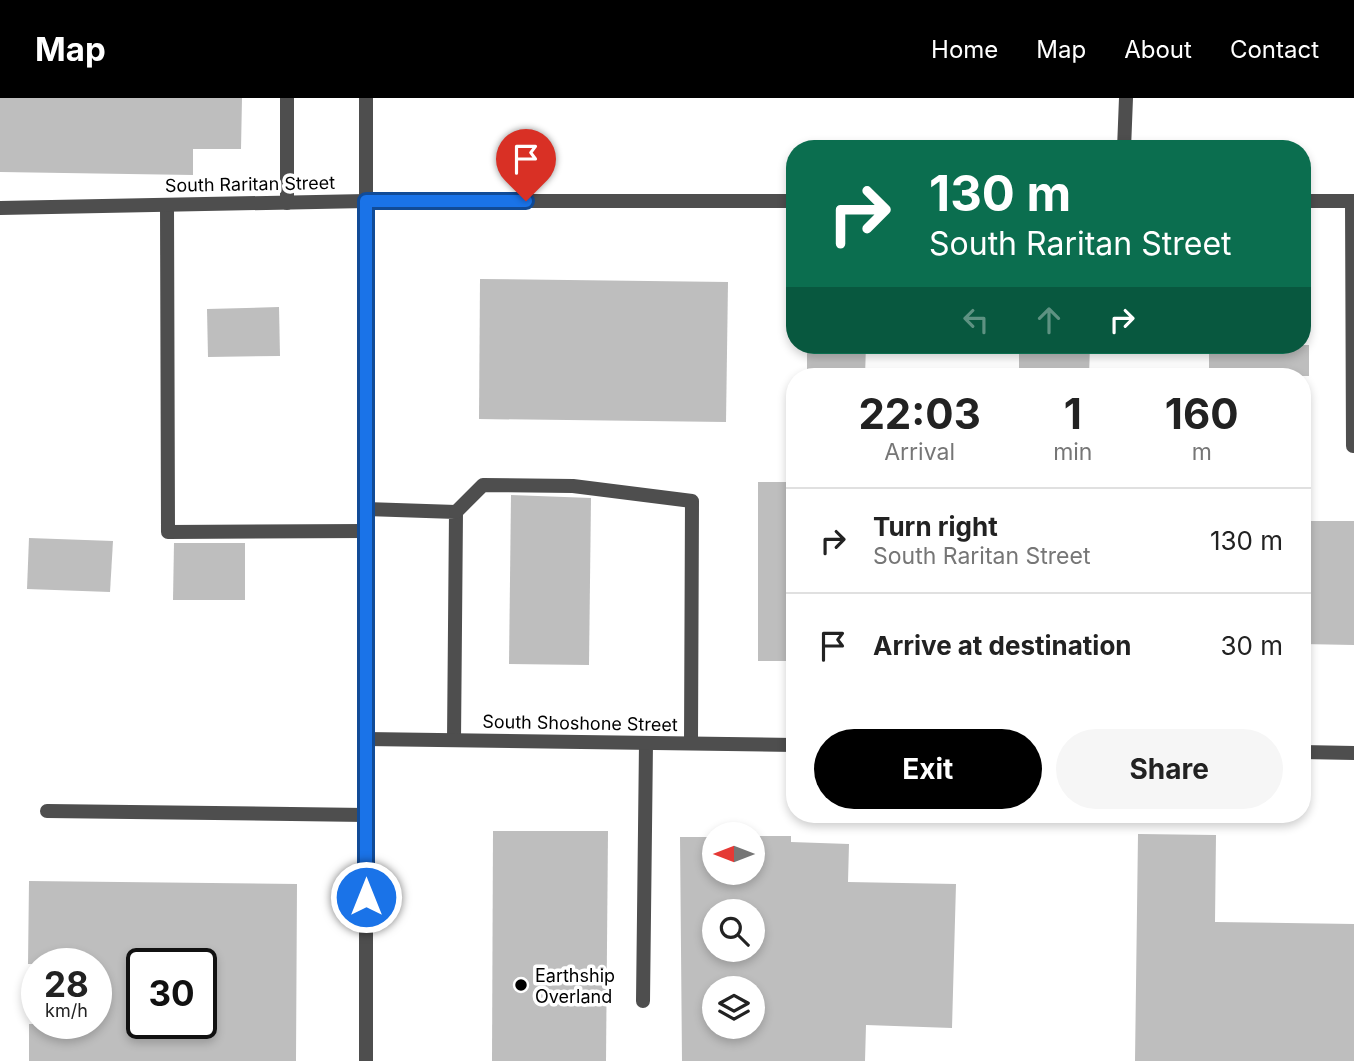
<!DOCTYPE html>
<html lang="en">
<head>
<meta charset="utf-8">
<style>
  :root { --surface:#fff; --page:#f6f6f6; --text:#222; --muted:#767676; --line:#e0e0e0; --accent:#000 }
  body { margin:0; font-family:Inter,sans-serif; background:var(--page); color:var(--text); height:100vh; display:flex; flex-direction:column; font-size:26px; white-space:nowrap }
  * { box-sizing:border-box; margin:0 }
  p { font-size:23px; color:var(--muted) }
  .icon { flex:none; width:38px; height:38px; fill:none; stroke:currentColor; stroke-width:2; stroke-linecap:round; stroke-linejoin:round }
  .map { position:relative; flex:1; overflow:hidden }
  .panel { position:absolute; left:786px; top:270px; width:525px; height:455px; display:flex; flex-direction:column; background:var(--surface); border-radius:28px; box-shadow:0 4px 10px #0003 }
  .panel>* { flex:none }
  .top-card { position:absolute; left:786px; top:42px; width:525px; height:214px; border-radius:28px; box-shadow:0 4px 10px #0003; background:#0b6e4f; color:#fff; overflow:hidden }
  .needle { width:46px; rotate:270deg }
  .fabs { position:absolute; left:702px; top:724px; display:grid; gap:14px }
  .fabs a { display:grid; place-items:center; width:63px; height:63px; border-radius:50%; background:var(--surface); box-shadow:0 4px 10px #0003; font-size:35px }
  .speed { position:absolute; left:21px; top:850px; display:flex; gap:14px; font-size:35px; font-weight:700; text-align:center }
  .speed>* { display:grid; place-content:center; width:91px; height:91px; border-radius:50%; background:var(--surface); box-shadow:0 4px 10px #0003; line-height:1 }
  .speed small { font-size:18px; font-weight:400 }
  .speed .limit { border:4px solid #111; border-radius:10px; background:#fff; color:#111 }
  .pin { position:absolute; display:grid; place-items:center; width:60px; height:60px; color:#fff; margin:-72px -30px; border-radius:50% 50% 50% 0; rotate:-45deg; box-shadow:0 0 7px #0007 }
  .pin .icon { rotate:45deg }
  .me { position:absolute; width:77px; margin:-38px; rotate:0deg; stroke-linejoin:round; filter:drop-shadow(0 0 5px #0008) }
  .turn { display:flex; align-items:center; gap:24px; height:147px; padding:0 28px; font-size:32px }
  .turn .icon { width:91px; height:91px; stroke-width:2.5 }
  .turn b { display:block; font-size:49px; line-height:60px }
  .lanes { display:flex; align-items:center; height:66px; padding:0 28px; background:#0003; justify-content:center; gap:35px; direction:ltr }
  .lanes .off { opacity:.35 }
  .eta { display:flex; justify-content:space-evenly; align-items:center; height:119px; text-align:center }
  .eta b { font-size:42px; font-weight:700; line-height:49px }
  .button { display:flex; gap:14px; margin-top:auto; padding:14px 28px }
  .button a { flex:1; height:80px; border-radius:42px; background:var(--accent); color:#fff; font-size:28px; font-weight:700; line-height:80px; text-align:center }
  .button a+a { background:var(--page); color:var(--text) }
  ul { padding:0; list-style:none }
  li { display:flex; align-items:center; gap:21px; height:105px; padding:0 28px; border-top:2px solid var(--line) }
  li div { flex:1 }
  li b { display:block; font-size:26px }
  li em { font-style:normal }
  header { display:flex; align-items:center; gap:42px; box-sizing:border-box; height:98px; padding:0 35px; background:var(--accent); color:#fff }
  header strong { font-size:33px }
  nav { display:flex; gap:38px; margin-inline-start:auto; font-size:24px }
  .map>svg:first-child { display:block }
  .building { fill:#bebebe; fill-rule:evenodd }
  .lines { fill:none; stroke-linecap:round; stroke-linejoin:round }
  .lane { stroke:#4e4e4e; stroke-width:14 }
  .street { stroke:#4e4e4e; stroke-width:14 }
  .route-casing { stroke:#114b97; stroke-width:18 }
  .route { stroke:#1a73e8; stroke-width:12 }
  .poi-dot { fill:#000; stroke:#fff; stroke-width:2.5 }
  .labels { text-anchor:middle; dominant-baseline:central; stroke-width:7; stroke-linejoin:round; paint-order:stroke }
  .street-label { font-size:18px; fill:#000; stroke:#fff }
  .poi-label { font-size:18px; fill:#000; stroke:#fff; text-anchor:start }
</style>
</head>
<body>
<header>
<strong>Map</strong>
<nav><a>Home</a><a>Map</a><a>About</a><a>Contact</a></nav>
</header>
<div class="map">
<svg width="1354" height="963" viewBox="0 0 1354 963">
  <rect width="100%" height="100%" fill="#fff"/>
  <g class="building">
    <path d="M0,0h242l-1,51h-48v26l-193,-3z"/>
    <path d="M480,181l248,3 -2,140 -247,-3z"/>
    <path d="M279,209l1,49 -72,1 -1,-48z"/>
    <path d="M807,247h59l-1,31h-58z"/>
    <path d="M1019,247h71l-1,31h-70z"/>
    <rect x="1209" y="247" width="100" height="31"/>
    <rect x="758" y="384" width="36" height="179"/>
    <path d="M511,397l80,3 -2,167 -80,-1z"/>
    <path d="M1302,423h52v124l-52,-1z"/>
    <path d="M29,440l84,3 -3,51 -83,-3z"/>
    <path d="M174,445h71v57h-72z"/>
    <path d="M493,733h115l-2,230h-114z"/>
    <path d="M1138,736l78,1 -1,87 139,2v137h-219z"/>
    <path d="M752,738h39v6l58,2 -1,38 108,2 -4,144 -86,-3 -1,36h-183l-2,-224h34v36h38zM714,814h38v38h-38zM714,891h38v38h-38z"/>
    <path d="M29,783l268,3 -1,177h-267v-37h67v-60h-68zM142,866h59v60h-59z"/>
  </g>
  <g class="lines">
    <g class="lane">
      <path d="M1124,51l2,-51"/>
      <path d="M1352,103l1,245"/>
      <path d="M287,105v-105"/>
      <path d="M167,107l1,327 198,-1"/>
      <path d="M366,411l90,3 -2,228"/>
      <path d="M456,414l27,-27 90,1 119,15 -1,242"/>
      <path d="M47,713l319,4"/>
      <path d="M643,903l3,-258"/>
    </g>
    <g class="street">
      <path d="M1302,103h52"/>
      <path d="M0,110l366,-7h428"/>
      <path d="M366,641l428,6"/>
      <path d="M1302,654l52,1"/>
      <path d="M366,963v-963"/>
    </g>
  </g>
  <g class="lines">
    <defs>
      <path id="route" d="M366,799v-696h160"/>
    </defs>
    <use href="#route" class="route-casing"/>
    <use href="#route" class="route"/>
  </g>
  <circle class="poi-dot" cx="521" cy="887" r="7"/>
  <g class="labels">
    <g class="street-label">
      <text transform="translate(250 86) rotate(-1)">South Raritan Street</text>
      <text transform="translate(580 625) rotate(1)">South Shoshone Street</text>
    </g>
    <g class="poi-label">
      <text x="535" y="877">Earthship<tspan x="535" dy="21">Overland</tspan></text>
    </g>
  </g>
</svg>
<div class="fabs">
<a><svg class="needle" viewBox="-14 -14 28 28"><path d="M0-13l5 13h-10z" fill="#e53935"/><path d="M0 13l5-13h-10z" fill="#767676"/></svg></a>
<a><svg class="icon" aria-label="search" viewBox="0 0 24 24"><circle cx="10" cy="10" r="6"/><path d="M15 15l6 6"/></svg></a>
<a><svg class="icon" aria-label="layers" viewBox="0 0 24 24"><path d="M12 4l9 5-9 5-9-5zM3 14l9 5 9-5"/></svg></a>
</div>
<div class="speed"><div>28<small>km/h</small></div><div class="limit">30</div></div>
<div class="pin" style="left:526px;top:103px;background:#d93025"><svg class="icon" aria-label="arrive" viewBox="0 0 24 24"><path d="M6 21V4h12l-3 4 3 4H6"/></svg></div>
<svg class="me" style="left:366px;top:799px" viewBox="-20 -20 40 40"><circle r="17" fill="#1a73e8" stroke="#fff" stroke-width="3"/><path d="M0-11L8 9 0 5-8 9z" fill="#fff"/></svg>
<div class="top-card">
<div class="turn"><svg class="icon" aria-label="right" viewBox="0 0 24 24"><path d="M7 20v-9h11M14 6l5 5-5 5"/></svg><div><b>130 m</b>South Raritan Street</div></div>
<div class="lanes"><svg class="icon off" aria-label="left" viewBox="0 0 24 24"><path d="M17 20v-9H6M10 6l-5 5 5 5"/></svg><svg class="icon off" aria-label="ahead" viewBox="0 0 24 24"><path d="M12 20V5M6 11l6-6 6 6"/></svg><svg class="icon" aria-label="right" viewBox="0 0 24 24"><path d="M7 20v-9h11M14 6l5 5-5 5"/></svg></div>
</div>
<section class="panel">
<div class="eta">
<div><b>22:03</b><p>Arrival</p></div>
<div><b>1</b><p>min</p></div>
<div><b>160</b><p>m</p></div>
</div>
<ul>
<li><svg class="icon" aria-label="right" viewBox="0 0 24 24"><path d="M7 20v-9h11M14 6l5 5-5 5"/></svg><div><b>Turn right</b><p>South Raritan Street</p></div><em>130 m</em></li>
<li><svg class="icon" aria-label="arrive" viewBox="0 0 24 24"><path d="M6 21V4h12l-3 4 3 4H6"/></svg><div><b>Arrive at destination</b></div><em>30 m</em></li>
</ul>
<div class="button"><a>Exit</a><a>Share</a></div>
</section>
</div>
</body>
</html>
